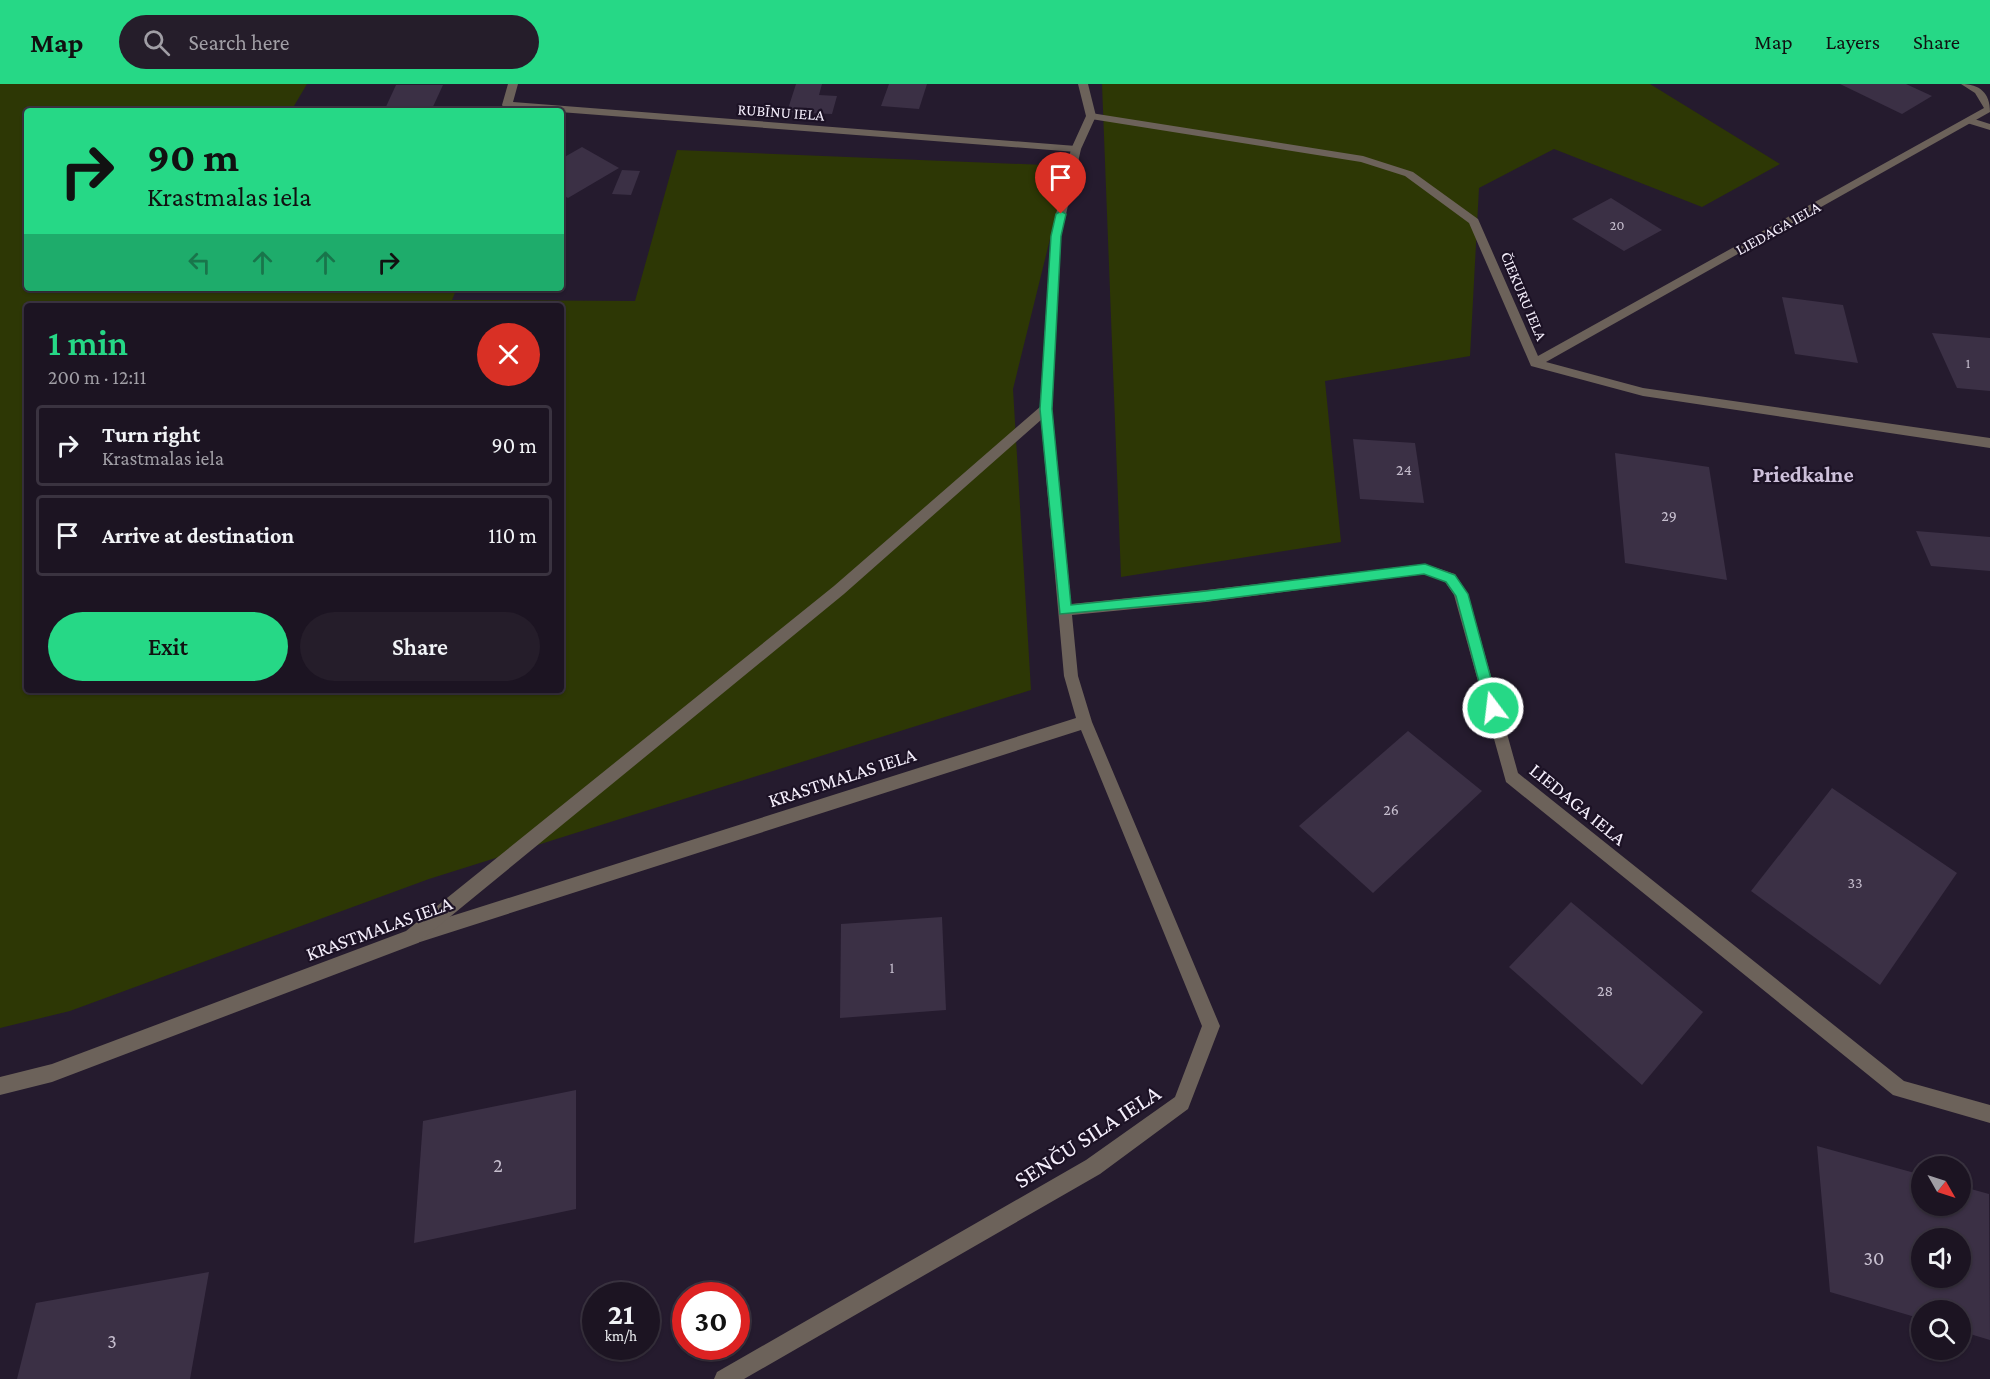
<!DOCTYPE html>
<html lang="en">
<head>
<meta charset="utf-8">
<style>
  :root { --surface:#1c1422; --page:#251d2a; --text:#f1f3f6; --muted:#a09ea5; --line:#3a3340; --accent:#26d886 }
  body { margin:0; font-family:"Crimson Pro",serif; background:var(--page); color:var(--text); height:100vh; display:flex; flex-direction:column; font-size:22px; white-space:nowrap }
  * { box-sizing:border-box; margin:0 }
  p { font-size:20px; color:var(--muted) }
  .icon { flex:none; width:33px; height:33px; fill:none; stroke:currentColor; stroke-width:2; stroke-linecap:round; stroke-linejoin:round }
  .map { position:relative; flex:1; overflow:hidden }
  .drawer { position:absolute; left:24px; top:219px; width:540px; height:390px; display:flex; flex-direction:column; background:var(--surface); border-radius:6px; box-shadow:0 2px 4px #0004,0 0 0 2px var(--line) }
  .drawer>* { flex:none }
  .top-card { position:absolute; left:24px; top:24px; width:540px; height:183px; border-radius:6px; box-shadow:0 2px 4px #0004,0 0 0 2px var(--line); background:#26d886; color:#111; overflow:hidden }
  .needle { width:39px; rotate:129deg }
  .tools { position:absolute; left:1911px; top:1072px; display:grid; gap:12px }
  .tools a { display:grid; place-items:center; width:60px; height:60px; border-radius:50%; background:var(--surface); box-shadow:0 2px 4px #0004,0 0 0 2px var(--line); font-size:30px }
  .speed { position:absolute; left:582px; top:1198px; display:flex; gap:12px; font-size:30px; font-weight:700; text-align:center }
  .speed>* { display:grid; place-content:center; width:78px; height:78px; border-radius:50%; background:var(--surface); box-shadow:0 2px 4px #0004,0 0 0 2px var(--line); line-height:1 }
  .speed small { font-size:15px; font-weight:400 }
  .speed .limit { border:9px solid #d22; background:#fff; color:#111 }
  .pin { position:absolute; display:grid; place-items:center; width:51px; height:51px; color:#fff; margin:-62px -26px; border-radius:50% 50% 50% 0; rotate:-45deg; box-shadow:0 0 6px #0007 }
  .pin .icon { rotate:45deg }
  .me { position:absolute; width:66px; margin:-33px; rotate:345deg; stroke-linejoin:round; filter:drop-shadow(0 0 4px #0008) }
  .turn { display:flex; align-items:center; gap:21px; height:126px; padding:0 24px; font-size:27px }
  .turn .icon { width:78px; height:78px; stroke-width:2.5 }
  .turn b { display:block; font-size:42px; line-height:51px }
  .lanes { display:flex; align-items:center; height:57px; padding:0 24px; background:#0003; justify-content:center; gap:30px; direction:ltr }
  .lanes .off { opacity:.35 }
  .round { display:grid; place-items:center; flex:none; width:63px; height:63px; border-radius:32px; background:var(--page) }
  .headline { display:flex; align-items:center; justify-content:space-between; height:102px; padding:0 24px }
  h1 { font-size:36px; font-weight:600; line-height:45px; color:var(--accent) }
  .primary-button { display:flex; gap:12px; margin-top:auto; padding:12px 24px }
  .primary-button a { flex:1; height:69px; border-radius:36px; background:var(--accent); color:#111; font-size:24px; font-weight:600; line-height:69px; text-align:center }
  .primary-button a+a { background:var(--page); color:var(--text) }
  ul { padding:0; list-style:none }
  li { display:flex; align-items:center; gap:18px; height:81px; margin:0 12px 9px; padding:0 12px; border:3px solid var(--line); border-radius:6px }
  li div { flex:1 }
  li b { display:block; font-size:22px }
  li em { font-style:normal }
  header { display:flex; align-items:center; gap:36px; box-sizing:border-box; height:84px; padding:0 30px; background:var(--accent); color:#111 }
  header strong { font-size:28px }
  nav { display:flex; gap:33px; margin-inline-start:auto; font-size:21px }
  .search { width:420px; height:54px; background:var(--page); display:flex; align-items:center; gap:15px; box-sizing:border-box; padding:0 21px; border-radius:33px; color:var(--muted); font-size:22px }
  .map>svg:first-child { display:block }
  .green { fill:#2d3705; fill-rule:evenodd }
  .building { fill:#3b3045; fill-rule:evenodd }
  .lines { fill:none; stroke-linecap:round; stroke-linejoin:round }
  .service { fill:#6c625a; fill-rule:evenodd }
  .minor { fill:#6c625a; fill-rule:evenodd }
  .tertiary { fill:#6c625a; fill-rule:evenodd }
  .route { fill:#26d886; stroke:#198c57; stroke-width:1.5 }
  .labels { text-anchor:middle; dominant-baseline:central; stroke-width:4.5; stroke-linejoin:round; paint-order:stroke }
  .far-number-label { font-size:14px; fill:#c6bece }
  .far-street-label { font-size:16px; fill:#f4eefb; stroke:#1c1225 }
  .number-label { font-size:16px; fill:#c6bece }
  .street-label { font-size:20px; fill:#f4eefb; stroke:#1c1225 }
  .near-number-label { font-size:20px; fill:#c6bece }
  .quarter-label { font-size:22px; font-weight:bold; fill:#cdc0da; stroke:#1c1225 }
  .near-street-label { font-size:24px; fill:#f4eefb; stroke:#1c1225 }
</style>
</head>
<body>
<header>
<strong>Map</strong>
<div class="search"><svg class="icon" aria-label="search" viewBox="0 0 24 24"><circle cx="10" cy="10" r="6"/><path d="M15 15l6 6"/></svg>Search here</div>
<nav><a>Map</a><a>Layers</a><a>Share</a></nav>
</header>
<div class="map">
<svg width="1990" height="1295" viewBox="0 0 1990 1295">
  <rect width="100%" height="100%" fill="#251b2e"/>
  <g class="green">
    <path d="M0,0h307l-16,27h-264v177h430l-5,12 183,1 42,-151 391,16 -55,223 18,301 -602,189 -359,132 -70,17zM27,222h534v384h-534z"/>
    <path d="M1102,0h548l130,80 -78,43 -148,-58 -75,39 -9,168 -145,25 16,161 -220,35z"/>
  </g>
  <g class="building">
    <path d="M796,0h26l-3,11 18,1 -5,18 -45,-2z"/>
    <path d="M889,0h38l-8,25 -38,-3z"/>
    <path d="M1840,0h66l26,12 -30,18z"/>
    <path d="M396,1h47l-12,26h-47z"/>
    <path d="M582,63l37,21 -51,30 -7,-4v-35z"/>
    <path d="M622,86l18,1 -9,24 -19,-1z"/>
    <path d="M1611,114l51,32 -38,21 -52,-32z"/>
    <path d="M1782,213l61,8 15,58 -63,-9z"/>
    <path d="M1932,249l58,5v53l-33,-3z"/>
    <path d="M1353,355l62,4 9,60 -64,-4z"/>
    <path d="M1615,369l94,14 18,113 -102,-17z"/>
    <path d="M1916,447l74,6v34l-59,-5z"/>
    <path d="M1408,647l74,60 -109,102 -74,-67z"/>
    <path d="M1832,704l125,85 -77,112 -129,-94z"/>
    <path d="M1571,818l132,110 -61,73 -133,-118z"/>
    <path d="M942,833l4,93 -106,8 1,-94z"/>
    <path d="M576,1006v119l-162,34 9,-122z"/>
    <path d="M1817,1062l105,29v31h38v-20l29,8 1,146 -30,-9v-20h-38v8l-92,-27zM1922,1155h38v39h-38z"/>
    <path d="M209,1188l-19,107h-173l19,-76z"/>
  </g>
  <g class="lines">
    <g class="service">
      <path d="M507,18l5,3 -3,6h-10l5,-8z"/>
      <path d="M1971,34l19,6v6l-23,-7v-4z"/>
    </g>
    <g class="minor">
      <path d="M508,0h10l-5,18 563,44 5,3 -5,3 -569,-44 -5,-3z"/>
      <path d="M1961,0c19,0 29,9 29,28l-444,250 97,26 347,50v10l-347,-52 -112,-30 -62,-143 -64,-47 -44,-14 -270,-43 -5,-3 5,-3 272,43 50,16 65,47 60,137 446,-248 -9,-15z"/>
      <path d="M1046,321l6,4 19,195 135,-14 219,-26 30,10 13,20 50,179 386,308 86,24v18l-97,-28 -387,-313 -52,-187 -9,-13 -20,-8 -219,28 -134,13 6,61 14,46 128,304 -32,83 -88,65 -356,205h-30l3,-7 369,-212 89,-63 27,-71 -121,-296 -664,213 -6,-2 -2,-6 2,-6 6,-2 659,-209 -12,-42 -24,-267z"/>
    </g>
    <path class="tertiary" d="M1078,0h10l8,32 -15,33 -20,87 -11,176 -206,182 -426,349 -366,139 -52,13v-18l52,-13 354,-133 428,-345 206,-179 11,-171 20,-87 15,-33z"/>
  </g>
  <path class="route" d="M1061,127l5,3 -5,22 -9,173 19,196 135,-14 219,-27 30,11 13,19 31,114 -2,4 -4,2 -7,-6 -30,-112 -10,-14 -22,-8 -218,27 -146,13 -20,-205 11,-173 5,-22z"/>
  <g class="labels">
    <g class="far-number-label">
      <text x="1617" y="141">20</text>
      <text x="1968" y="279">1</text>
    </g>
    <g class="far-street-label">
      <text transform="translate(781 28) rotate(4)">RUBĪNU IELA</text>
      <text transform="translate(1778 144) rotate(-29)">LIEDAGA IELA</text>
      <text transform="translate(1524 212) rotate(67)">ČIEKURU IELA</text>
    </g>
    <g class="number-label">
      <text x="1404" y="385">24</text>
      <text x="1669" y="431">29</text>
      <text x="1391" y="725">26</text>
      <text x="1855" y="798">33</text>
      <text x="892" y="883">1</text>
      <text x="1605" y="906">28</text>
    </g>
    <g class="street-label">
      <text transform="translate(842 693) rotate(-18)">KRASTMALAS IELA</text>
      <text transform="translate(1578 720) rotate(39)">LIEDAGA IELA</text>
      <text transform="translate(379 844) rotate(-20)">KRASTMALAS IELA</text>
    </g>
    <g class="near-number-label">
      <text x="498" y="1081">2</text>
      <text x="1874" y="1174">30</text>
      <text x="112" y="1257">3</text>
    </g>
    <g class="quarter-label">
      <text x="1803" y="390">Priedkalne</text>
    </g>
    <g class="near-street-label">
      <text transform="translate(1087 1052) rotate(-33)">SENČU SILA IELA</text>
    </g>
  </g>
</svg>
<div class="tools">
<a><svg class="needle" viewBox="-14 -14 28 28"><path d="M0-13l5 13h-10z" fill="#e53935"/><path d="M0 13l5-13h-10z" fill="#a09ea5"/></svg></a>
<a><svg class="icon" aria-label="sound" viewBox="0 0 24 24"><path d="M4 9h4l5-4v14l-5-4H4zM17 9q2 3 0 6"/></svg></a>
<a><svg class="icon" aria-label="search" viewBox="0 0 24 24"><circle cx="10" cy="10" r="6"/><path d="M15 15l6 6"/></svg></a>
</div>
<div class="speed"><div>21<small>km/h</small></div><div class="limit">30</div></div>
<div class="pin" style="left:1061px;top:130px;background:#d93025"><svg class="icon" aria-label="arrive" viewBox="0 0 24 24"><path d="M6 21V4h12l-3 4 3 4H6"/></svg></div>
<svg class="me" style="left:1493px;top:624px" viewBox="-20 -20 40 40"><circle r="17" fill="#26d886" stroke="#fff" stroke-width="3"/><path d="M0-11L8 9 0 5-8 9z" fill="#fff"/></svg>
<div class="top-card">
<div class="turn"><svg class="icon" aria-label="right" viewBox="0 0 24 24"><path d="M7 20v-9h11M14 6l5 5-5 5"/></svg><div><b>90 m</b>Krastmalas iela</div></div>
<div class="lanes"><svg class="icon off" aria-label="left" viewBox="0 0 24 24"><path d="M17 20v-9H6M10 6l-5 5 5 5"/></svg><svg class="icon off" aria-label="ahead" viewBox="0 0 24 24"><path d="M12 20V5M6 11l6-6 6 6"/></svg><svg class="icon off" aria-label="ahead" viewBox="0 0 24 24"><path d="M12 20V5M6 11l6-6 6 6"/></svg><svg class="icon" aria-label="right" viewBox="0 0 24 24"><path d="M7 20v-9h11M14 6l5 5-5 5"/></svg></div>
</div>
<section class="drawer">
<div class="headline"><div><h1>1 min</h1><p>200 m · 12:11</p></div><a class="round" style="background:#d93025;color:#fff"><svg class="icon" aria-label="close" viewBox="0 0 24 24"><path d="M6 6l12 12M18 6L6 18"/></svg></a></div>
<ul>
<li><svg class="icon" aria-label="right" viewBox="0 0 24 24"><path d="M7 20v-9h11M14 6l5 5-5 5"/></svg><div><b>Turn right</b><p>Krastmalas iela</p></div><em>90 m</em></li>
<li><svg class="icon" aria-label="arrive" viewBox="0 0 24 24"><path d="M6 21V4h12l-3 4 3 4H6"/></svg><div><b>Arrive at destination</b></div><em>110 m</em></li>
</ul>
<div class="primary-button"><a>Exit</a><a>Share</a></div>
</section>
</div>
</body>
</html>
